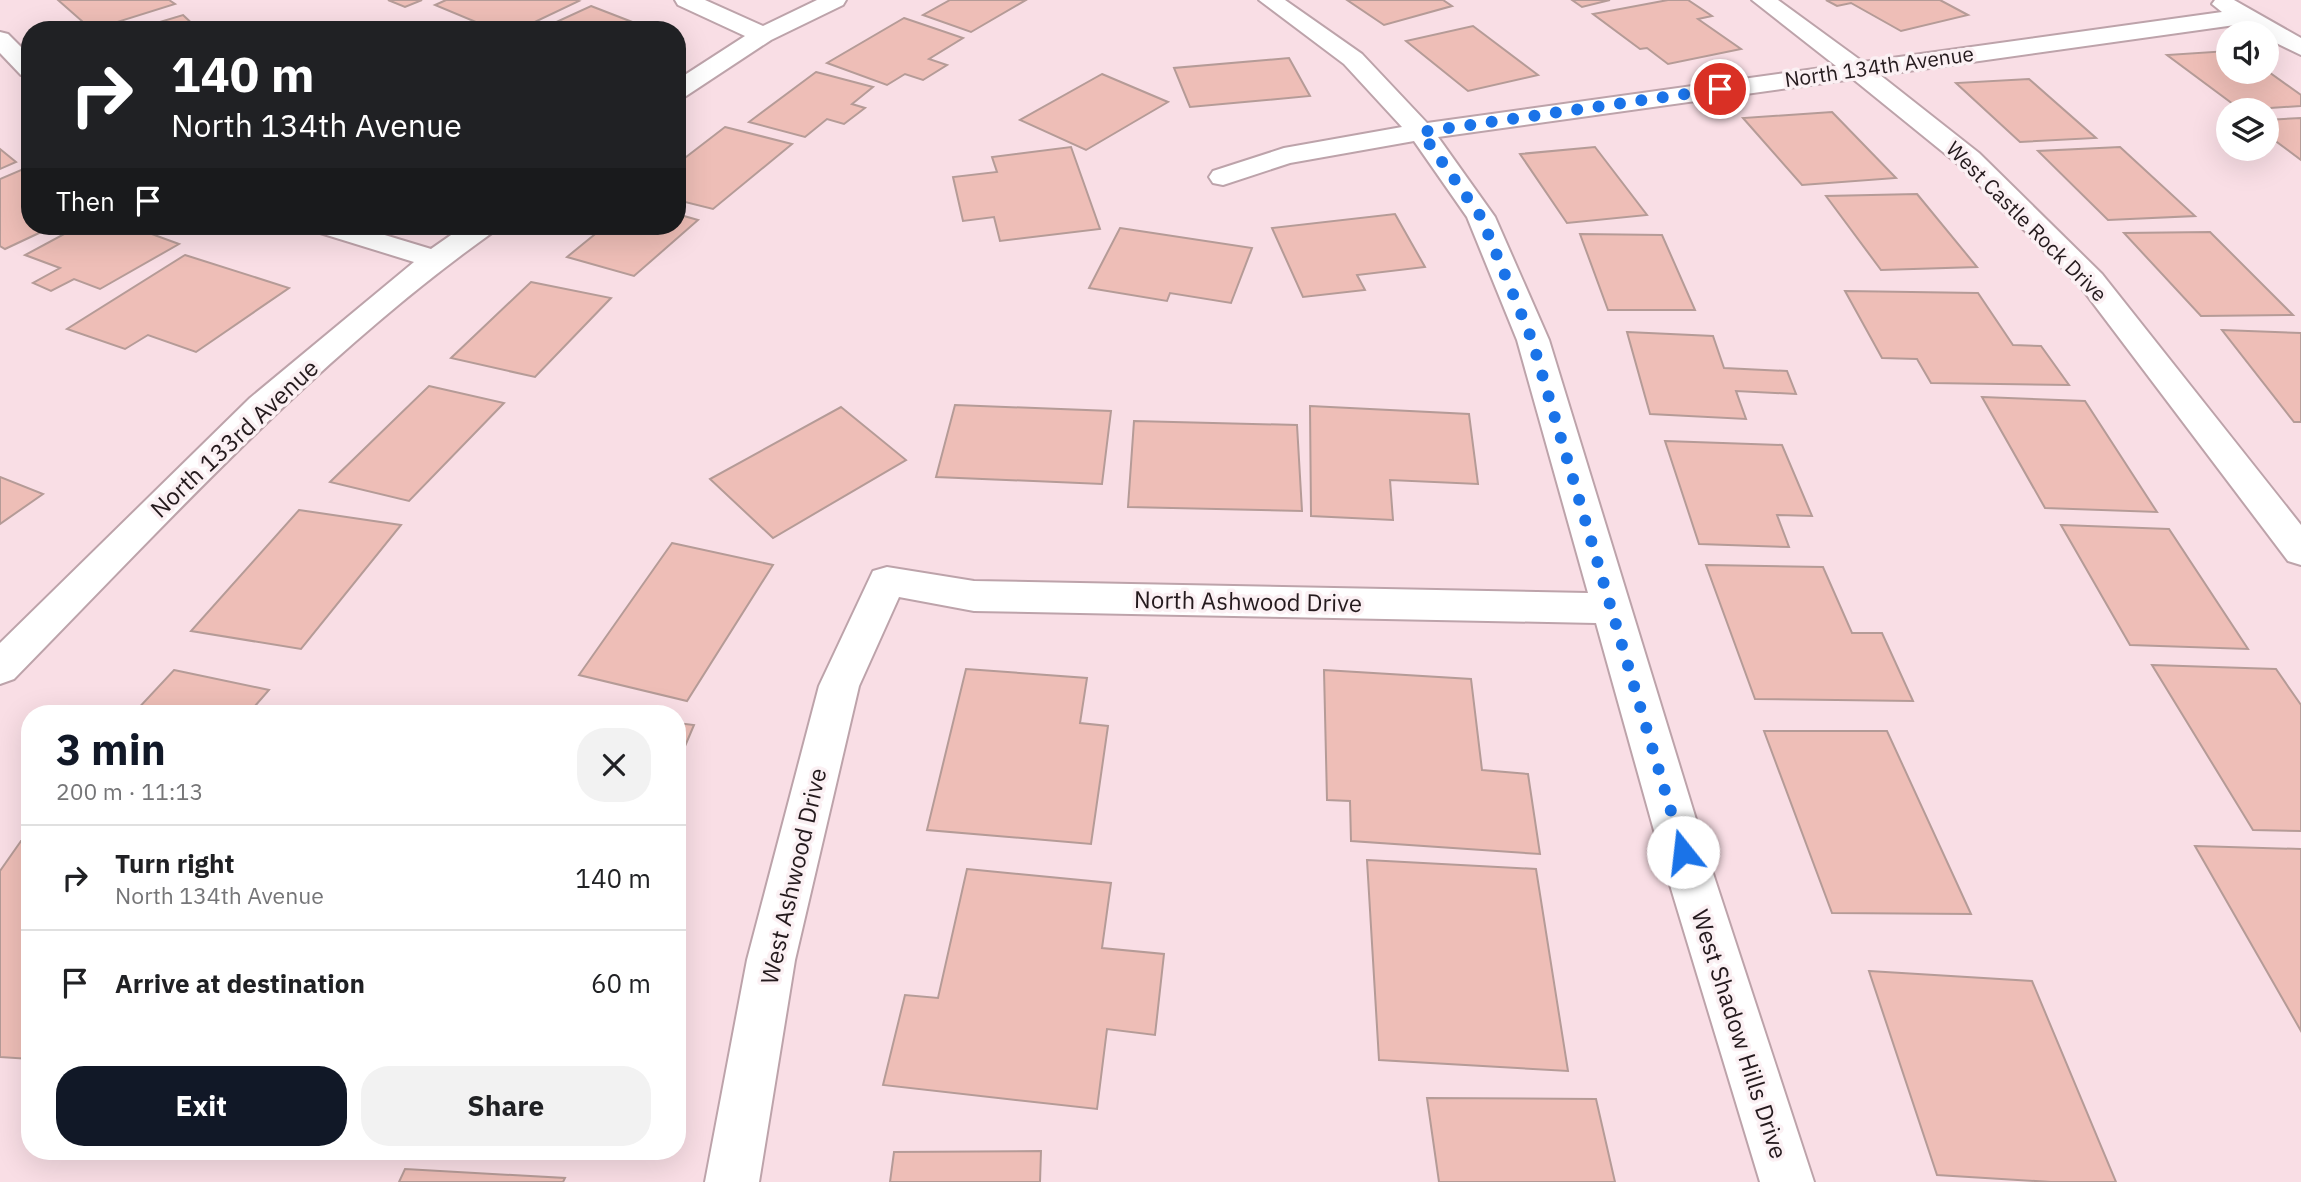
<!DOCTYPE html>
<html lang="en">
<head>
<meta charset="utf-8">
<style>
  :root { --surface:#fff; --page:#f2f2f2; --text:#202124; --muted:#757577; --line:#e0e0e0; --accent:#111827 }
  body { margin:0; font-family:"IBM Plex Sans",sans-serif; background:var(--page); color:var(--text); height:100vh; display:flex; flex-direction:column; font-size:26px; white-space:nowrap }
  * { box-sizing:border-box; margin:0 }
  p { font-size:23px; color:var(--muted) }
  .icon { flex:none; width:38px; height:38px; fill:none; stroke:currentColor; stroke-width:2; stroke-linecap:round; stroke-linejoin:round }
  .map { position:relative; flex:1; overflow:hidden }
  .side { position:absolute; left:21px; top:705px; width:665px; height:455px; display:flex; flex-direction:column; background:var(--surface); border-radius:28px; box-shadow:0 7px 28px #0002 }
  .side>* { flex:none }
  .guide { position:absolute; left:21px; top:21px; width:665px; height:214px; border-radius:28px; box-shadow:0 7px 28px #0002; background:#202124; color:#fff; overflow:hidden }
  .controls { position:absolute; left:2216px; top:21px; display:grid; gap:14px }
  .controls a { display:grid; place-items:center; width:63px; height:63px; border-radius:50%; background:var(--surface); box-shadow:0 7px 28px #0002; font-size:35px }
  .pin { position:absolute; display:grid; place-items:center; width:60px; height:60px; color:#fff; margin:-30px; border:4px solid #fff; border-radius:50%; box-shadow:0 2px 7px #0007 }
  .me { position:absolute; width:77px; margin:-38px; rotate:344deg; stroke-linejoin:round; filter:drop-shadow(0 0 5px #0008) }
  .turn { display:flex; align-items:center; gap:24px; height:147px; padding:0 35px; font-size:32px }
  .turn .icon { width:91px; height:91px; stroke-width:2.5 }
  .turn b { display:block; font-size:49px; line-height:60px }
  .then { display:flex; align-items:center; height:66px; padding:0 35px; background:#0003; gap:14px; font-size:26px }
  .round { display:grid; place-items:center; flex:none; width:74px; height:74px; border-radius:28px; background:var(--page) }
  .summary { display:flex; align-items:center; justify-content:space-between; height:119px; padding:0 35px }
  h1 { font-size:42px; font-weight:700; line-height:52px; color:var(--accent) }
  .cta { display:flex; gap:14px; margin-top:auto; padding:14px 35px }
  .cta a { flex:1; height:80px; border-radius:28px; background:var(--accent); color:#fff; font-size:28px; font-weight:700; line-height:80px; text-align:center }
  .cta a+a { background:var(--page); color:var(--text) }
  ul { padding:0; list-style:none }
  li { display:flex; align-items:center; gap:21px; height:105px; padding:0 35px; border-top:2px solid var(--line) }
  li div { flex:1 }
  li b { display:block; font-size:26px }
  li em { font-style:normal }
  .map>svg:first-child { display:block }
  .building { fill:#eebeb7; stroke:#b59b97; stroke-width:2 }
  .lines { fill:none; stroke-linecap:round; stroke-linejoin:round }
  .minor-casing { stroke:#bda3aa; stroke-width:4 }
  .minor { fill:#fff; fill-rule:evenodd }
  .route { stroke:#1a73e8; stroke-width:12; stroke-dasharray:0 21.6 }
  .labels { text-anchor:middle; dominant-baseline:central; stroke-width:7; stroke-linejoin:round; paint-order:stroke }
  .far-street-label { font-size:21px; fill:#241a1d; stroke:#fbf0f3 }
  .street-label { font-size:24px; fill:#241a1d; stroke:#fbf0f3 }
</style>
</head>
<body>
<div class="map">
<svg width="2301" height="1182" viewBox="0 0 2301 1182">
  <rect width="100%" height="100%" fill="#f9dee5"/>
  <g class="building">
    <path d="M58,0h111l6,4 -83,26z"/>
    <path d="M388,0h34l-17,7z"/>
    <path d="M446,0h130l3,1 -61,29h-23l-60,-25z"/>
    <path d="M950,0h76l-55,32 -48,-17z"/>
    <path d="M1347,0h96l9,6 -68,19z"/>
    <path d="M1572,0h38l-28,7z"/>
    <path d="M1668,0h20l24,16 -14,3 43,30 -73,15 -21,-16 -7,1 -47,-35z"/>
    <path d="M1826,0h114l28,15 -67,16 -50,-28 -14,3z"/>
    <path d="M591,6l62,24h-114z"/>
    <path d="M183,15l16,15h-66z"/>
    <path d="M904,18l59,20 -34,21 18,6 -24,15 -18,-6 -18,11 -60,-22z"/>
    <path d="M1473,26l65,49 -70,16 -62,-50z"/>
    <path d="M2228,51v21l38,-2 35,25v11l-60,4 -74,-55z"/>
    <path d="M1289,58l21,38 -120,11 -16,-39z"/>
    <path d="M816,72l57,15 -21,17 13,4 -21,16 -17,-5 -22,18 -56,-15z"/>
    <path d="M1102,74l66,28 -82,48 -66,-30z"/>
    <path d="M2029,79l67,59 -76,4 -64,-59z"/>
    <path d="M1832,112l64,66 -94,7 -59,-67z"/>
    <path d="M2301,118v42l-35,-26v-14z"/>
    <path d="M725,127l67,17 -79,65 -36,-9v-36z"/>
    <path d="M1071,147l29,82 -100,12 -6,-24 -31,4 -10,-44 44,-5 -5,-15z"/>
    <path d="M1595,147l52,68 -80,8 -47,-69z"/>
    <path d="M2120,147l75,69 -87,4 -70,-69z"/>
    <path d="M0,149l16,13 -16,7z"/>
    <path d="M28,167l2,1v58h24l-49,23 -5,-3v-67z"/>
    <path d="M1917,194l60,73 -96,3 -55,-74z"/>
    <path d="M677,214l21,6 -64,56 -67,-19 38,-31h72z"/>
    <path d="M1395,214l30,53 -68,8 8,15 -62,7 -31,-69z"/>
    <path d="M79,226h51l49,18 -79,45 -26,-10 -23,12 -18,-8 27,-15 -35,-13z"/>
    <path d="M1120,228l132,20 -21,55 -61,-10 -3,8 -78,-13z"/>
    <path d="M2210,232l83,83 -92,1 -77,-83z"/>
    <path d="M1580,234l82,1 33,75h-87z"/>
    <path d="M185,255l104,33 -93,64 -48,-17 -23,14 -58,-20z"/>
    <path d="M531,282l80,16 -76,79 -84,-19z"/>
    <path d="M1845,291l133,2 35,52 28,1 28,39 -138,-2 -14,-24 -35,-1z"/>
    <path d="M2222,330l79,3v89h-7z"/>
    <path d="M1627,332l86,4 11,32 63,3 9,23 -60,-3 10,28 -96,-5z"/>
    <path d="M429,386l75,17 -95,98 -79,-19z"/>
    <path d="M1982,397l103,4 72,111 -112,-4z"/>
    <path d="M955,405l156,6 -9,73 -166,-7z"/>
    <path d="M1310,406l159,8 9,70 -88,-4 3,40 -82,-4z"/>
    <path d="M841,407l65,53 -133,78 -63,-59z"/>
    <path d="M1134,421l163,4 5,86 -174,-4z"/>
    <path d="M1665,441l117,4 30,71 -35,-1 12,32 -90,-3z"/>
    <path d="M0,477l43,17 -43,30z"/>
    <path d="M299,510l102,15 -100,124 -110,-18z"/>
    <path d="M2061,525l108,4 79,120 -118,-4z"/>
    <path d="M672,543l101,22 -86,136 -108,-26z"/>
    <path d="M1706,565l117,2 29,66h30l31,68 -158,-2z"/>
    <path d="M2152,665l124,4 25,36v126l-48,-1z"/>
    <path d="M966,669l121,9 -7,45 28,3 -17,118 -164,-14z"/>
    <path d="M174,670l95,20 -21,24h-115z"/>
    <path d="M1324,670l147,9 11,91 46,4 12,80 -189,-13 -1,-40 -23,-1z"/>
    <path d="M677,723l17,2 -17,40z"/>
    <path d="M1764,731h123l84,183 -139,-1z"/>
    <path d="M21,841l9,1v217l-30,-2v-186z"/>
    <path d="M2195,846l106,3v182z"/>
    <path d="M1367,860l169,9 32,202 -189,-11z"/>
    <path d="M967,869l144,14 -9,65 62,6 -9,81 -48,-6 -10,80 -214,-24 22,-90 33,3z"/>
    <path d="M1869,971l163,10 84,201h-65l-114,-7z"/>
    <path d="M1427,1098l169,1 19,83h-176z"/>
    <path d="M1041,1151l-1,31h-150l4,-30z"/>
    <path d="M405,1169l160,9 -2,4h-164z"/>
  </g>
  <g class="lines">
    <defs>
      <g id="minor">
        <path d="M675,0h30l58,26 54,-26h29l-3,5 -72,35 -85,56 -9,3v-19l68,-44 -67,-31z"/>
        <path d="M1259,0h26l77,54 65,69 409,-57 -84,-66h26l85,62 359,-50 -10,-8 3,-4h19l67,38v17l-35,-17v-5h-8l-16,-9 -362,51 99,78 123,121 199,251v40l-13,-4 -208,-275 -121,-121 -106,-86 -415,58 57,80 54,123 157,512 108,330h-54l-100,-330 -64,-229 -622,-12 -75,-14 -40,89 -64,274 -36,222h-54l42,-222 72,-274 54,-115 14,-4 87,14 614,12 -71,-253 -50,-123 -53,-76 -124,22 -67,22 -10,-2 -4,-6 4,-6 71,-23 118,-21 -58,-63z"/>
        <path d="M0,32l8,2 22,22v21l-9,-2 -21,-22z"/>
        <path d="M313,226h42l76,23 33,-23h33l-4,6c-178,127 -326,291 -479,447l-14,5v-41l250,-245 164,-136 -97,-30z"/>
      </g>
    </defs>
    <use href="#minor" class="minor-casing"/>
    <use href="#minor" class="minor"/>
  </g>
  <g class="lines">
    <path class="route" d="M1683,852l-151,-512 -51,-123 -60,-85 299,-43"/>
  </g>
  <g class="labels">
    <g class="far-street-label">
      <text transform="translate(1879 66) rotate(-8)">North 134th Avenue</text>
      <text transform="translate(2027 221) rotate(45)">West Castle Rock Drive</text>
    </g>
    <g class="street-label">
      <text transform="translate(234 438) rotate(-43)">North 133rd Avenue</text>
      <text transform="translate(1248 601) rotate(1)">North Ashwood Drive</text>
      <text transform="translate(793 876) rotate(-77)">West Ashwood Drive</text>
      <text transform="translate(1740 1034) rotate(72)">West Shadow Hills Drive</text>
    </g>
  </g>
</svg>
<div class="controls">
<a><svg class="icon" aria-label="sound" viewBox="0 0 24 24"><path d="M4 9h4l5-4v14l-5-4H4zM17 9q2 3 0 6"/></svg></a>
<a><svg class="icon" aria-label="layers" viewBox="0 0 24 24"><path d="M12 4l9 5-9 5-9-5zM3 14l9 5 9-5"/></svg></a>
</div>
<div class="pin" style="left:1720px;top:89px;background:#d93025"><svg class="icon" aria-label="arrive" viewBox="0 0 24 24"><path d="M6 21V4h12l-3 4 3 4H6"/></svg></div>
<svg class="me" style="left:1683px;top:852px" viewBox="-20 -20 40 40"><circle r="19" fill="#fff"/><path d="M0-13L10 11 0 6-10 11z" fill="#1a73e8"/></svg>
<div class="guide">
<div class="turn"><svg class="icon" aria-label="right" viewBox="0 0 24 24"><path d="M7 20v-9h11M14 6l5 5-5 5"/></svg><div><b>140 m</b>North 134th Avenue</div></div>
<div class="then">Then<svg class="icon" aria-label="arrive" viewBox="0 0 24 24"><path d="M6 21V4h12l-3 4 3 4H6"/></svg></div>
</div>
<section class="side">
<div class="summary"><div><h1>3 min</h1><p>200 m · 11:13</p></div><a class="round"><svg class="icon" aria-label="close" viewBox="0 0 24 24"><path d="M6 6l12 12M18 6L6 18"/></svg></a></div>
<ul>
<li><svg class="icon" aria-label="right" viewBox="0 0 24 24"><path d="M7 20v-9h11M14 6l5 5-5 5"/></svg><div><b>Turn right</b><p>North 134th Avenue</p></div><em>140 m</em></li>
<li><svg class="icon" aria-label="arrive" viewBox="0 0 24 24"><path d="M6 21V4h12l-3 4 3 4H6"/></svg><div><b>Arrive at destination</b></div><em>60 m</em></li>
</ul>
<div class="cta"><a>Exit</a><a>Share</a></div>
</section>
</div>
</body>
</html>
